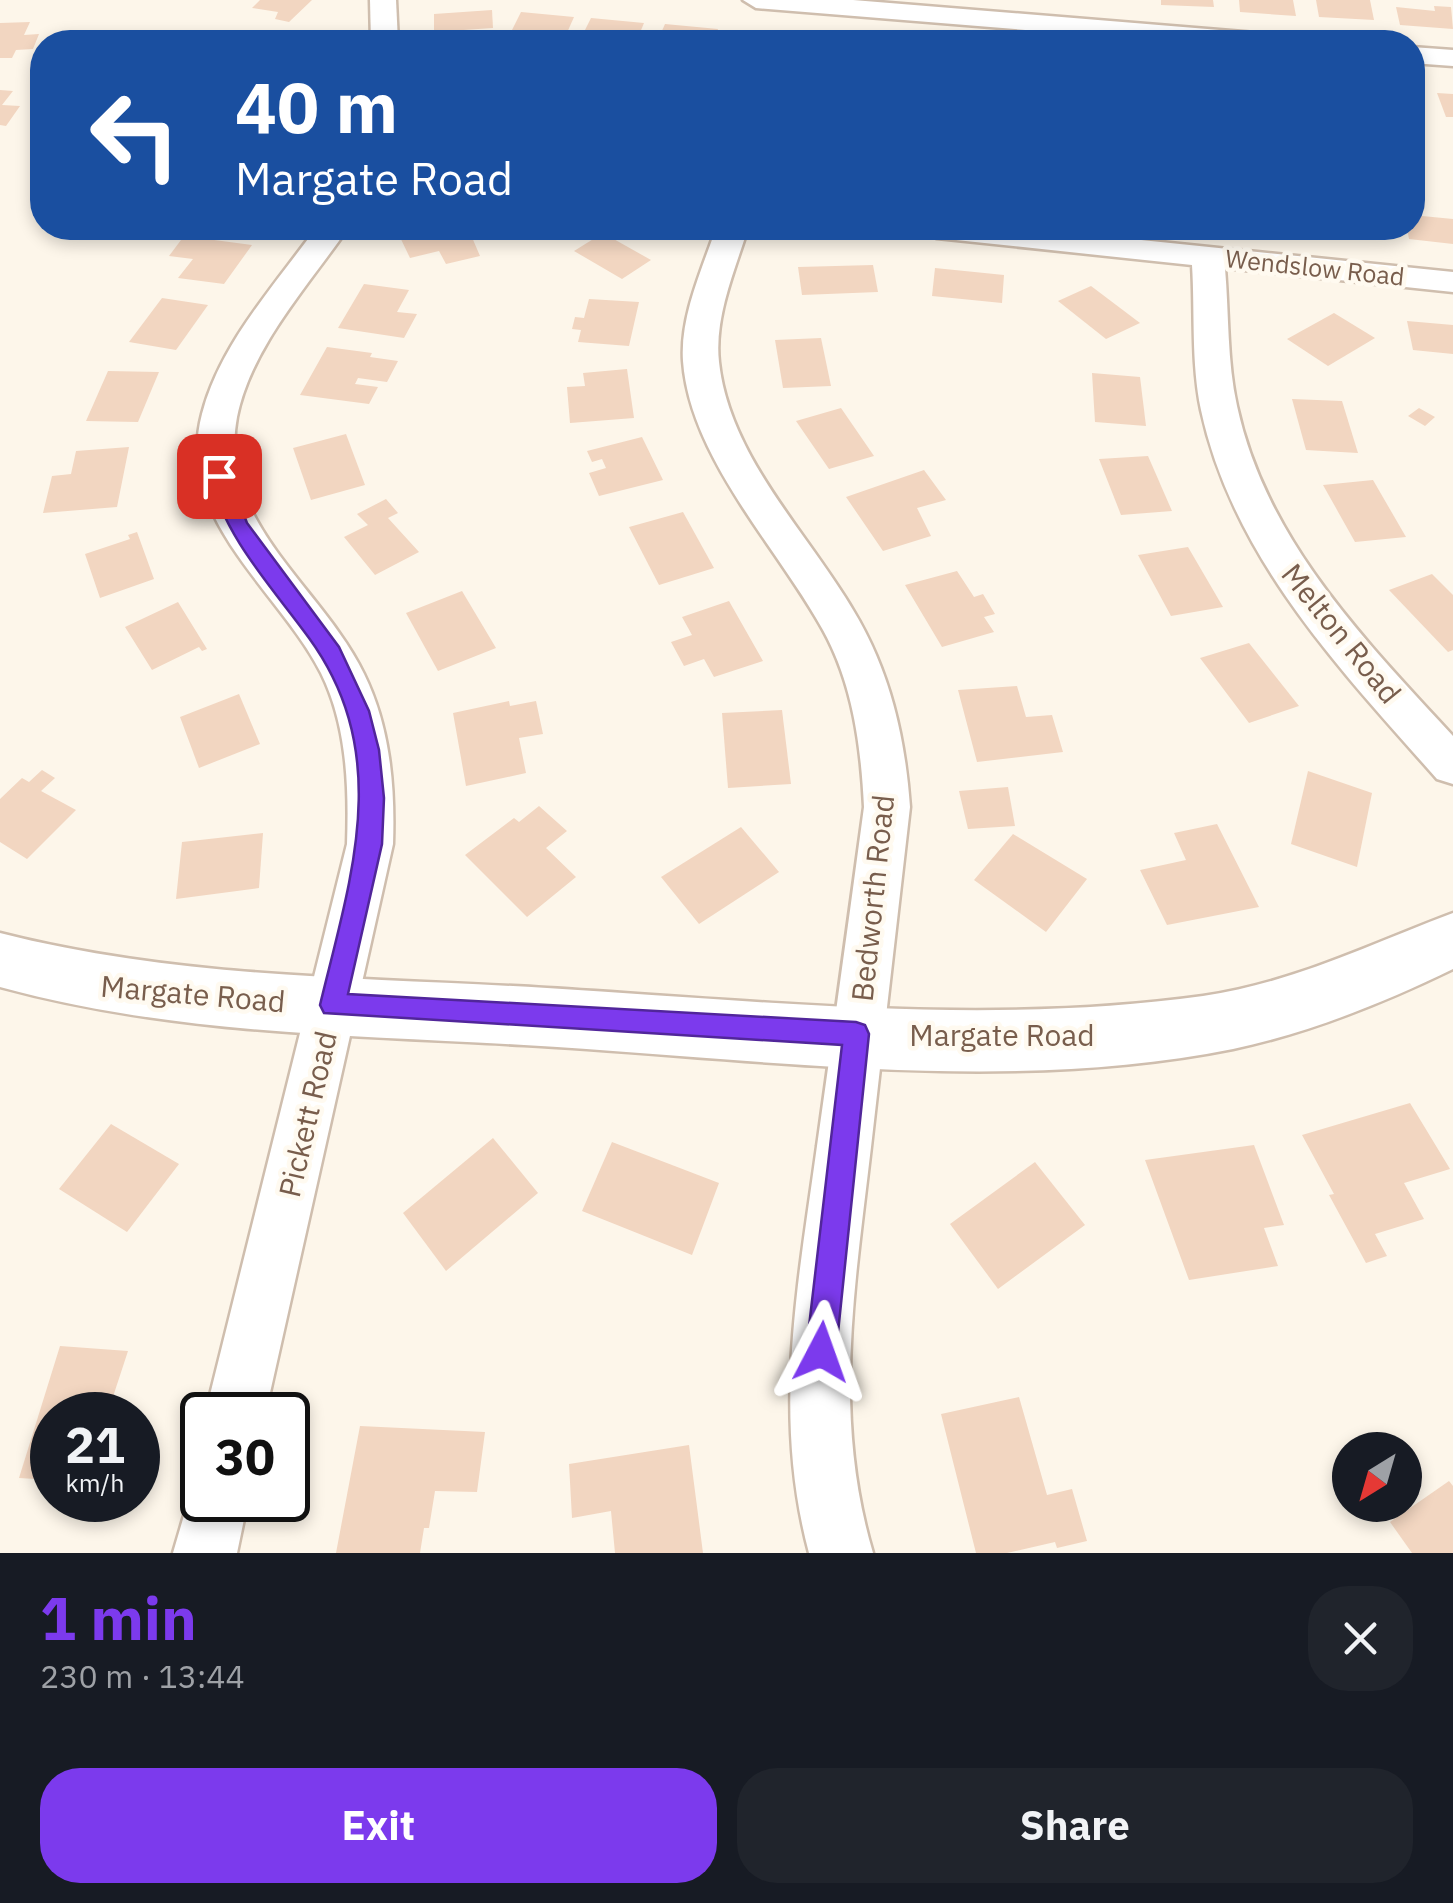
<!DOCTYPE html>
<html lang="en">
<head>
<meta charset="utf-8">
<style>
  :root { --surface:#171b24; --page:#20242c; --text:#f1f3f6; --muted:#9ea1a6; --accent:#7c3aed }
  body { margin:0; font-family:"IBM Plex Sans",sans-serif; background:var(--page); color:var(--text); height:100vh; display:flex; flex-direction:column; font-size:38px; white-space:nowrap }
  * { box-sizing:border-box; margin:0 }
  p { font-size:32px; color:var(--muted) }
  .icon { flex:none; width:55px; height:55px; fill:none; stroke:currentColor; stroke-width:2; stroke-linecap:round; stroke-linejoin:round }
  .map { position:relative; height:1553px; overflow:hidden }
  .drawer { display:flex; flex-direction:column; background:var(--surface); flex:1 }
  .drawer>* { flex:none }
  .guide { position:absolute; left:30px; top:30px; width:1395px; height:210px; border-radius:40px; box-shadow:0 5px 15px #0003; background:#1a4fa0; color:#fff; overflow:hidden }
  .needle { width:65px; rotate:217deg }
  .buttons { position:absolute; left:1332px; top:1432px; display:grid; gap:20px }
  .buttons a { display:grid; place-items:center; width:90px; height:90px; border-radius:50%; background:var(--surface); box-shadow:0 5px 15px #0003; font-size:50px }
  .speed { position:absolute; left:30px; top:1392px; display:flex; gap:20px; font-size:50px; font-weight:700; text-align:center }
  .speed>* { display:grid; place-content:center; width:130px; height:130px; border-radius:50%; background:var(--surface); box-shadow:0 5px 15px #0003; line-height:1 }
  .speed small { font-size:25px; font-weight:400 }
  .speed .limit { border:5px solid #111; border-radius:15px; background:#fff; color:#111 }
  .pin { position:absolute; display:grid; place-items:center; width:85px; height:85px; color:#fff; margin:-42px; border-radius:20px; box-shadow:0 5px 15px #0006 }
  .me { position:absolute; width:110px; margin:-55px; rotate:4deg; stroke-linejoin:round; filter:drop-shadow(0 0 8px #0008) }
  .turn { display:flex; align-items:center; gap:35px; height:210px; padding:0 40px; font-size:45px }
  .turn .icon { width:130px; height:130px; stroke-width:2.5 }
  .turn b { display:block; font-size:70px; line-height:85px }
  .round { display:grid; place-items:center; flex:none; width:105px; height:105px; border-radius:40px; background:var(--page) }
  .head { display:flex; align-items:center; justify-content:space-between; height:170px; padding:0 40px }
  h1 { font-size:60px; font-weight:800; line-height:75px; color:var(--accent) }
  .action { display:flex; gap:20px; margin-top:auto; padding:20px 40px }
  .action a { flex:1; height:115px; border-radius:40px; background:var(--accent); color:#fff; font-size:40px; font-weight:800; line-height:115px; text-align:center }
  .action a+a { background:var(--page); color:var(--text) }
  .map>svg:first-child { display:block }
  .building { fill:#f2d6c1 }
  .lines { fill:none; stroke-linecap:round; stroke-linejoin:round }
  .minor-casing { stroke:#cfbeae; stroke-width:5 }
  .tertiary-casing { stroke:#cfbeae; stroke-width:5 }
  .minor { fill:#fff; fill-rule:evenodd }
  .tertiary { fill:#fff; fill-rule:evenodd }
  .route { fill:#7c3aed; stroke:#51269a; stroke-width:2.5 }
  .labels { text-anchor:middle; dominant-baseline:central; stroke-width:9; stroke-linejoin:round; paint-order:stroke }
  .far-street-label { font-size:25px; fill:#785d4c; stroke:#fffaf0 }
  .street-label { font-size:30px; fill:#785d4c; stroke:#fffaf0 }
</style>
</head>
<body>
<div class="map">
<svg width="1453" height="1553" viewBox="0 0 1453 1553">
  <rect width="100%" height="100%" fill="#fdf6ea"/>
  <g class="building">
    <path d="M260,0h52l-23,22 -14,-3 3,-7 -26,-4z"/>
    <path d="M1161,0h52l1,7 -53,-2z"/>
    <path d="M1239,0h54l3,16 -56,-4z"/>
    <path d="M1316,0h54l4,20 -55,-3z"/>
    <path d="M1434,6l17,1 2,22 -53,-4 -4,-18 39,4z"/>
    <path d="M492,10l1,18 -59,4v-18z"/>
    <path d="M521,12l53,5 -8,18 -54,-5z"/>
    <path d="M591,18l53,5 -7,17 -55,-4z"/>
    <path d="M30,22l-6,13 15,-1 -6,15 -17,1 -4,8h-12v-35z"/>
    <path d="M665,24l53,5 -4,13h-57z"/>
    <path d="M742,31l17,1 36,3 -2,7h-54z"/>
    <path d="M293,33v6l30,-3v6h-55v-7z"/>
    <path d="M0,90l13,1 -11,14 18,1 -14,20 -6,-1z"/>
    <path d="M1412,90l5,1 8,32 -13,-1z"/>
    <path d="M1437,93l16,1v23h-7z"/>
    <path d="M1412,215l41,4v25l-44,-5 -2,-11h5z"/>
    <path d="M420,228h48l12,28 -34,8 -7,-13 -29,7 -12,-25z"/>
    <path d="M1317,228h54l2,8 -56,-6z"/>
    <path d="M603,233l48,27 -29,19 -48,-28z"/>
    <path d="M184,236l68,9 -28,39 -46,-6 15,-19 -24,-3z"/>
    <path d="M873,265l5,27 -76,3 -4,-28z"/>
    <path d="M935,268l69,7 -2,28 -70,-7z"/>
    <path d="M364,284l45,6 -12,22 20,2 -13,24 -66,-10z"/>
    <path d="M1091,286l49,37 -34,16 -48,-38z"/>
    <path d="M162,298l46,7 -32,45 -47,-8z"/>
    <path d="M589,299l50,3 -10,44 -51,-4 3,-12 -9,-1 3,-12 9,1z"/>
    <path d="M1334,313l41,25 -47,28 -41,-27z"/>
    <path d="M1407,321l46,4v29l-40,-4z"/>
    <path d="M821,338l10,48 -48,2 -8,-48z"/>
    <path d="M327,347l45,6 -2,4 28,4 -11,21 -29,-4 -3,6 23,3 -9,17 -69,-9z"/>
    <path d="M627,369l7,49 -64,5 -3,-36 18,-1 -2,-13z"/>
    <path d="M108,371l51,1 -21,50 -52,-1z"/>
    <path d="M1092,373l48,4 6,49 -51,-4z"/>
    <path d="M1292,399l50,2 16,52 -52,-3z"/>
    <path d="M841,408l33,48 -45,13 -33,-48z"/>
    <path d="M1419,408l16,9 -10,9 -17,-10z"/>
    <path d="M346,434l19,51 -54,15 -18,-52z"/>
    <path d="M642,437l21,43 -64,16 -10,-23 17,-5 -4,-9 -10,3 -5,-11z"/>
    <path d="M129,447l-12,60 -74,6 9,-37 19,-2 5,-23z"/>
    <path d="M1148,456l24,55 -51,4 -22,-56z"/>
    <path d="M924,470l22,30 -29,8 14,28 -48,15 -37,-54z"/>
    <path d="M1373,480l33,57 -51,5 -32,-57z"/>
    <path d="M386,499l12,14 -10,5 31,34 -44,23 -31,-38 24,-12 -11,-11z"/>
    <path d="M683,512l31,56 -55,17 -30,-58z"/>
    <path d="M137,532l17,47 -54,19 -15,-44 45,-15 -2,-4z"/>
    <path d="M1188,547l35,60 -52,9 -33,-61z"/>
    <path d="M957,571l17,26 9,-3 12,20 -11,3 10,15 -52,15 -37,-62z"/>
    <path d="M1432,574l21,21v55l-5,2 -59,-62z"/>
    <path d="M462,591l34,57 -58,23 -32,-58z"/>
    <path d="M729,601l34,60 -49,16 -10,-18 -20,7 -13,-24 21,-7 -10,-18z"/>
    <path d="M178,602l29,47 -5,2 -3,-4 -47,23 -27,-43z"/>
    <path d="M1249,643l50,63 -50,17 -49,-65z"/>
    <path d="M1017,686l9,31 26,-2 11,37 -86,10 -19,-72z"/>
    <path d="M239,694l21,50 -61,24 -19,-51z"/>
    <path d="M509,701l1,5 26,-5 7,33 -24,4 7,35 -60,13 -13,-73z"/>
    <path d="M782,710l9,74 -63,4 -6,-75z"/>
    <path d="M42,770l13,8 -14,13 35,19 -49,49 -27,-17v-43l22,-21 7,4z"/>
    <path d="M1308,771l64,22 -15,74 -66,-23z"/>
    <path d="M1008,787l7,39 -47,3 -9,-38z"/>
    <path d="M539,806l28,25 -21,17 30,29 -49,40 -62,-62 49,-37 5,4z"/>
    <path d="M1217,824l42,83 -92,18 -27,-55 46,-10 -12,-27z"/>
    <path d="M741,827l38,45 -80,52 -38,-47z"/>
    <path d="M263,833l-4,55 -83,11 6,-57z"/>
    <path d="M1013,834l74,45 -41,53 -72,-52z"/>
    <path d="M1410,1103l40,66 -46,14 20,36 -49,15 12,22 -21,7 -37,-68 5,-1 -32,-59z"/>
    <path d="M111,1124l68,40 -52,68 -68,-43z"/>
    <path d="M493,1138l45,55 -92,78 -43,-58z"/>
    <path d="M612,1142l107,41 -27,72 -110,-44z"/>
    <path d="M1254,1145l30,80 -20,3 14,38 -89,14 -44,-120z"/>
    <path d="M1035,1162l50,63 -87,64 -48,-65z"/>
    <path d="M60,1346l68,5 -21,64h-55v65l-33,-2z"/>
    <path d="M1019,1397l28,98 25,-6 15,52 -30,7 -2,-6 -48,11h-31l-35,-139z"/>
    <path d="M360,1426l125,6 -8,60 -42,-1 -6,37h-5l-4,25h-84z"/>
    <path d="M689,1445l14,108h-88l-4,-42 -39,7 -3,-54z"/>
    <path d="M1449,1481l4,5v67h-41l-22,-31z"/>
  </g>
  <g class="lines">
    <defs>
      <g id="minor">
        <path d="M370,0h26l2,42h-27z"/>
        <path d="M743,0h110l415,34 14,8h-108l-418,-34z"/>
        <path d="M1412,47l41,3v16l-41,-3z"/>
        <path d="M316,228h32c-39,57 -97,119 -111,189 -20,105 86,171 127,257 26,53 31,112 29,170l-128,571h-60l142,-571c2,-57 0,-119 -26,-171 -42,-83 -147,-154 -119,-259 18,-70 73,-129 114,-186z"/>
        <path d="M716,228h32c-13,42 -34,89 -29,134 10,94 88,170 134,248 37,61 52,127 57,197 -13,113 -26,226 -39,340 -16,139 -39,269 2,406h-64c-37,-138 -11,-268 8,-407 16,-113 32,-226 47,-339 -3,-61 -11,-123 -41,-177 -45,-82 -133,-172 -140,-269 -3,-45 19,-91 33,-133z"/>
        <path d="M921,228h104l428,44v20l-228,-24c4,46 2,93 12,138 29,134 126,232 216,330v48l-16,-5c-97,-110 -204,-221 -236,-369 -10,-48 -6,-97 -9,-145l-255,-27 -11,-3z"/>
        <path d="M202,1475v25h46l-11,53h-64l22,-75z"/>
      </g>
      <path id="tertiary" d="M1453,913v56c-70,34 -144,64 -220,80 -228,46 -478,9 -709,-4 -177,-10 -352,-11 -524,-58v-54c180,46 363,44 547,55 218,13 439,38 656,8 90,-13 167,-52 250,-83z"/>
    </defs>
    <use href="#minor" class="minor-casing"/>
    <use href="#tertiary" class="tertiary-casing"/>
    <use href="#minor" class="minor"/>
    <use href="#tertiary" class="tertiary"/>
  </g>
  <path class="route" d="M219,469l10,7 18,47 92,124 30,64 10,39 5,48 -2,46 -34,150 508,28 9,3 4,9 -33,318 -4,10 -11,5 -10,-5 -5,-10 36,-307 -518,-32 -4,-8c31,-128 74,-250 -11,-367 -37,-51 -84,-100 -99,-162z"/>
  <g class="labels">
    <g class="far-street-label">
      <text transform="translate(1315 267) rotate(6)">Wendslow Road</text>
    </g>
    <g class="street-label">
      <text transform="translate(1342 633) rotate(51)">Melton Road</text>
      <text transform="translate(872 898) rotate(-84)">Bedworth Road</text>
      <text transform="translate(193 993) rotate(5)">Margate Road</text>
      <text x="1002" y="1034">Margate Road</text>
      <text transform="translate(307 1114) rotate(-77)">Pickett Road</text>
    </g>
  </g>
</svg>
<div class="buttons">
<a><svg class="needle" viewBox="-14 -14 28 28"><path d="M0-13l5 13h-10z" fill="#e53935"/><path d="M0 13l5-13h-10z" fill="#9ea1a6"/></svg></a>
</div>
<div class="speed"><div>21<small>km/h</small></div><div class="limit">30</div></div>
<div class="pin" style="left:219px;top:476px;background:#d93025"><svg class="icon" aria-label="arrive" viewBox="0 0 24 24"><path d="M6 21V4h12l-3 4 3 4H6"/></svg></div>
<svg class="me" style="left:821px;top:1352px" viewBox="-20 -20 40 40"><path d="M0-17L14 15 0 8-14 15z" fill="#7c3aed" stroke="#fff" stroke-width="4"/></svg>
<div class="guide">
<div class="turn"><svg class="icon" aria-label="left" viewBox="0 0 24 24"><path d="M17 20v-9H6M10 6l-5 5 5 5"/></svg><div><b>40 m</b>Margate Road</div></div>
</div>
</div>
<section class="drawer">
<div class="head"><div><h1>1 min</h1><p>230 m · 13:44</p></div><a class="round"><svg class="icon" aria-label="close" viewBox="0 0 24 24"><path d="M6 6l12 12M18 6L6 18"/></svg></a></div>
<div class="action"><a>Exit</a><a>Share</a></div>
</section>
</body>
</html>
